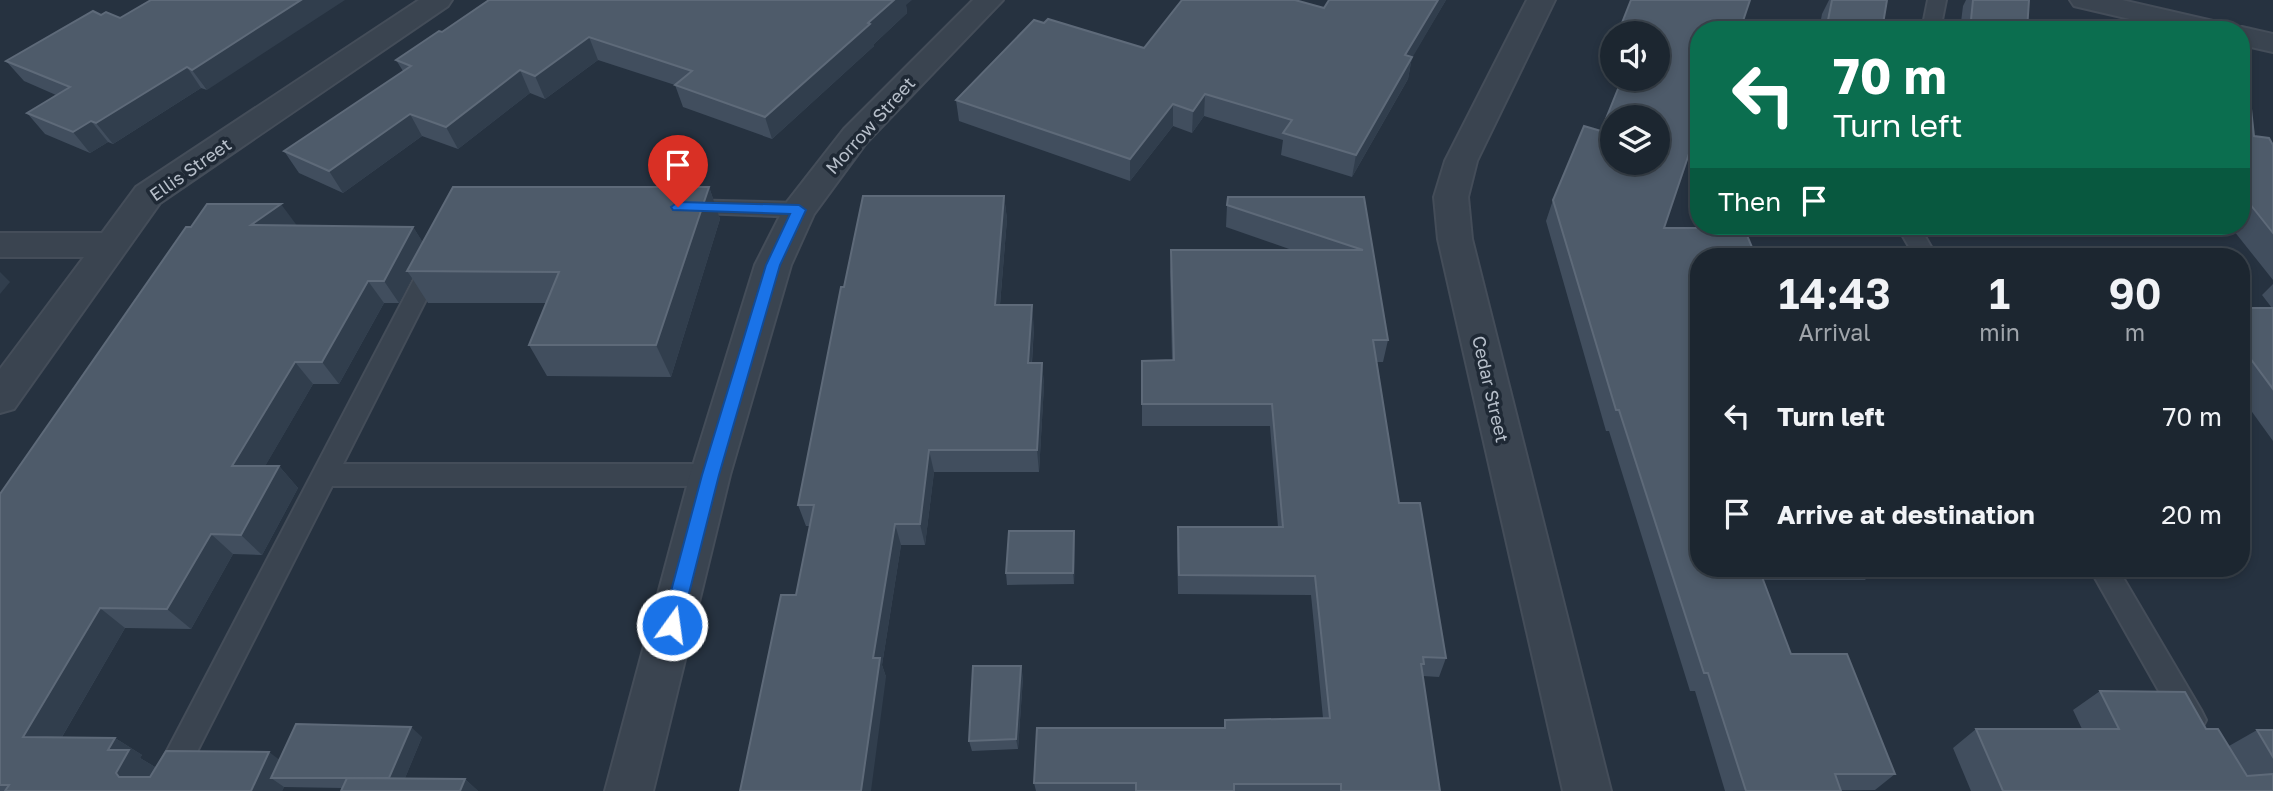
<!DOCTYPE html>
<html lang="en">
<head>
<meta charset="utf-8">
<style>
  :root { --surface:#1c2630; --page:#29323c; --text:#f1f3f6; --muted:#a0a5ab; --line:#3a434c }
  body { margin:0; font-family:"Golos Text",sans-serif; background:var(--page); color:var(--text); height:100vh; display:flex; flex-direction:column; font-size:26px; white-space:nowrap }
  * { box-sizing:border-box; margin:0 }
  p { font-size:23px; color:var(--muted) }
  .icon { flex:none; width:38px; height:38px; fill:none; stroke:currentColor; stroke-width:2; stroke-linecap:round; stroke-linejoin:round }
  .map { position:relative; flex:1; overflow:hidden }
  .drawer { position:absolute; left:1690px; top:248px; width:560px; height:329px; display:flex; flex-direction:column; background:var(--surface); border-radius:28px; box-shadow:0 4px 10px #0003,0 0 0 2px var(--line) }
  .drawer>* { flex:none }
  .hud { position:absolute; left:1690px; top:21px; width:560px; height:214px; border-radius:28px; box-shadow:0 4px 10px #0003,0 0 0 2px var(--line); background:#0b6e4f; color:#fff; overflow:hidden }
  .fabs { position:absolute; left:1600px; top:21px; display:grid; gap:14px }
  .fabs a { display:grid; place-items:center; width:70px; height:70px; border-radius:50%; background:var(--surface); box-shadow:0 4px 10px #0003,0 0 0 2px var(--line); font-size:35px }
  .pin { position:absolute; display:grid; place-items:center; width:60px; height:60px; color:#fff; margin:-72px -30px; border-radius:50% 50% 50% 0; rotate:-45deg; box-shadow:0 0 7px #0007 }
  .pin .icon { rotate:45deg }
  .me { position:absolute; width:77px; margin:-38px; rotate:14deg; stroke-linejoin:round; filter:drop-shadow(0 0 5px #0008) }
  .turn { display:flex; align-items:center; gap:24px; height:147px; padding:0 28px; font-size:32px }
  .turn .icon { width:91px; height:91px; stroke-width:2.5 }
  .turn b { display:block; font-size:49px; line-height:60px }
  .then { display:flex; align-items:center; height:66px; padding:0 28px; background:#0003; gap:14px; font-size:26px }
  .eta { display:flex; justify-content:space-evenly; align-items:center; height:119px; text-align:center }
  .eta b { font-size:42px; font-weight:600; line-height:49px }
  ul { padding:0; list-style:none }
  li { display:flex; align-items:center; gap:21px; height:98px; padding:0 28px }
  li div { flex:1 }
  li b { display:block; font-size:26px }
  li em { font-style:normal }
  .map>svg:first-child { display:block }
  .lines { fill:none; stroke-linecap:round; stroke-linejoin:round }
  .lane-casing { stroke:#444d59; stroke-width:4 }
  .street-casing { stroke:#444d59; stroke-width:4 }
  .lane { fill:#3a4450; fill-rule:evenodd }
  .street { fill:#3a4450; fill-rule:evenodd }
  .wall { fill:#414e5e }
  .shaded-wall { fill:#313e4d }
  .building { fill:#4e5b6a; stroke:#5e6a79; stroke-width:2; fill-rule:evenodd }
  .route { fill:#1a73e8; stroke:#114b97; stroke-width:2 }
  .labels { text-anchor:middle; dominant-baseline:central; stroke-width:7; stroke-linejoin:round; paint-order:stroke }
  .street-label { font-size:18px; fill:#b7bfca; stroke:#1f2935 }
</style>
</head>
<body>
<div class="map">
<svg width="2273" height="791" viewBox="0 0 2273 791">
  <rect width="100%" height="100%" fill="#263240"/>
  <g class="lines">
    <defs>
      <g id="lane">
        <path d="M1928,0h18l-6,30h-18z"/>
        <path d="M683,200l116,3 8,2 3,5 -3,5 -8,2 -124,-5 -3,-5 3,-5z"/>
        <path d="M1897,226h22l18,31h-22z"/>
        <path d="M435,252l8,2 3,6 -103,204h367l9,4 4,7 -4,7 -9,4h-378l-155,305h-31l278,-531 3,-6z"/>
        <path d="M2090,569h28l83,141 5,10 -5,10 -10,4 -10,-4z"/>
      </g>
      <g id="street">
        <path d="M419,0h33l-4,6 -288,197 -146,206 -14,4v-44l84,-112h-84v-24h102l34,-46z"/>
        <path d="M973,0h30l-137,143 -52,71 -23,51 -61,210 -77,316h-48l85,-316 65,-210 32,-63 57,-73z"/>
        <path d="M1527,0h28l-78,161 -9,36 4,42 139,552h-48l-125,-552 -4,-42 11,-36z"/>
        <path d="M2070,0h52l104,24 4,6h-53l-103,-24z"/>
        <path d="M2242,27l31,7v18l-31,-7v-15h-10z"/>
      </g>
    </defs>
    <use href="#lane" class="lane-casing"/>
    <use href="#street" class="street-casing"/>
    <use href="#lane" class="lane"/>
    <use href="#street" class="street"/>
  </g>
  <g class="wall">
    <path d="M151,0l56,90 -6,-2 -88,56 -5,-2 -18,11 -45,-19 -18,-21 29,-18 -32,-14 -18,-20 95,-46 19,3z"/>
    <path d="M1329,0h117l-34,57 -4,22 -56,98 -71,-22 2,-15 -79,-24 -12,17 -19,-7 -43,55 -171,-60 -3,-21 188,-52 180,-40z"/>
    <path d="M1829,0h58l-5,30h-63l3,-16z"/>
    <path d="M1966,0h63l-2,30h-67l3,-24z"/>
    <path d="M906,5l1,8 -33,31v2l-102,93 -89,-32 -8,-22 -77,-25 -53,39 -15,-6 -72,56 -36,-13 -79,57 -44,-20 -15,-22 119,-80 -7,-11 46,-28z"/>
    <path d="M1699,30v104l-3,-1 -32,95 35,29v312h176l-10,11h-102l28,74 104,120 -20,16 -150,1 -30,-100h-5l-81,-260h-3l-60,-210 7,-21 48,-69z"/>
    <path d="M2242,80l12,56 19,9v135l-43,-54h12z"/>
    <path d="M709,187l11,32 -49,158 -124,-1 -18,-31 17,-42h-118l-16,-25 -13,25h-15l-45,81h-26l-48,82h14l19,22 -36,67 -29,-1 -42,75 -66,-1 -63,109 53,1 27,17 -2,3 15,9 -5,10 129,-18 143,-22 -17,41 60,1 13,12h-137l1,-3 -58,-1 -2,4h-282v-297l297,-268 116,1 10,16z"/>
    <path d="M1004,196l3,23 -7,86 34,22 -2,36h10l2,22 -5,87h-105l-9,73h-24l-19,120 4,12 -90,-82 14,-69h-4l-8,-21 46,-218z"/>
    <path d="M1364,197l24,143 -5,22h-6l22,141 47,155 -7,19 -16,-1 17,115h-404l-2,-8 190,-55 1,-8 98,-2 -12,-123 -133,-1 -1,-46 1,-21h100l-8,-101h-128v-65l30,-1 -2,-88 1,-22h121l-66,-23 1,-22z"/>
    <path d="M2273,284v157l-31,-43v-90h30l-10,-13z"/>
    <path d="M1075,543l-1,41 -67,1 -1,-12z"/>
    <path d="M1023,677l-5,72 -46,2 -3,-10z"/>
    <path d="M2100,691l106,38 23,17 28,-16h16v61h-302l-18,-43 23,-19h106l-9,-19z"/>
  </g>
  <g class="shaded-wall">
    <path d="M301,0h44l-138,90 -15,-20z"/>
    <path d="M894,0h18l-6,5 1,8 -33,31v2l-102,93 -7,-22z"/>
    <path d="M1438,0h8l-45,77 4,-22z"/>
    <path d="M589,37l9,23 -53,39 -10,-23z"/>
    <path d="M1412,57l-4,22 -56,98 4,-22z"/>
    <path d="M187,67l14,21 -88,56 -17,-21z"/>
    <path d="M520,70l10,23 -72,56 -12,-22z"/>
    <path d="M1205,94l-1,22 -12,17 1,-22z"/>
    <path d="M1173,104v22l-43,55v-22z"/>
    <path d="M410,114l12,22 -79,57 -14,-22z"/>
    <path d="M91,121l17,21 -18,11 -17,-21z"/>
    <path d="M709,187l11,32 -49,158 -15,-32z"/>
    <path d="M1004,196l3,23 -9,109 -3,-23z"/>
    <path d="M281,204l17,23 -47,-2z"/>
    <path d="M413,227l14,22 -20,22 5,7 -13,25 -15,-22z"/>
    <path d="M0,272l10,10 -10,12z"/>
    <path d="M368,281l16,22 -45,81 -17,-22z"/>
    <path d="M1032,305l2,22 -4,58 -2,-22z"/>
    <path d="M295,362l18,22 -60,103 -21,-21z"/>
    <path d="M1042,363l2,22 -5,87 -2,-22z"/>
    <path d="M929,450l5,22 -9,73 -5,-21z"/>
    <path d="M279,466l19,22 -36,67 -21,-20z"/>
    <path d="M895,524l6,21 -19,120 4,12 -15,114h-10l12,-133z"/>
    <path d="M1074,531l1,12 -1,41 -1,-11z"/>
    <path d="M211,534l22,20 -42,75 -24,-20z"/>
    <path d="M100,608l25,20 -73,126 -29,-17z"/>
    <path d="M1021,666l2,11 -5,72 -2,-10z"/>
    <path d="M411,727l11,10 -21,51 -12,-10z"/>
    <path d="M115,738l27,17 -2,3 15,9 -11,23 -25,-13 -3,-4 -8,-23z"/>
    <path d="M269,752l23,17 -21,9 13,9 -2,4h-31z"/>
    <path d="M465,779l13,12h-18z"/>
  </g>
  <g class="building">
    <path d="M151,0h150l-109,70 -5,-3 -91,56 -5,-2 -18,11 -46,-19 43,-26 -64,-26 87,-50 8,4 5,-3 14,6z"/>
    <path d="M489,0h405l-26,23 2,1 -105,93 -90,-32 17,-14 -103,-34 -54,39 -15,-6 -74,57 -36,-13 -81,57 -45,-20 127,-85 -15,-6 43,-29 3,1z"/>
    <path d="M1182,0h113l29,8 5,-8h109l-33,55 7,2 -56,98 -73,-22 9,-13 -87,-26 -12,17 -20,-7 -43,55 -174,-59 78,-80 10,3 4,-4 96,29z"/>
    <path d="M1631,0h119l-10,30h-41v94l-35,104h80l12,29h-57v312h60l32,85h56l48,120h-60l6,17h-95l-38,-118h-4l-85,-263h-3l-63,-210 31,-74 17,5 21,-52h35v-46h-39zM1612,117h45v46h-45z"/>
    <path d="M1832,0h55l-5,30h-56z"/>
    <path d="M1973,0h56l-2,30h-57z"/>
    <path d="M2242,80l6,1 6,55 15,2 4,7v88l-31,-39z"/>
    <path d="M453,187h256l-53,158h-127l30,-73 -152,-1z"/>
    <path d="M863,196h141l-9,109h37l-4,58h14l-5,87h-108l-9,74h-25l-22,134h7l-19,133h-121l41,-196h15l18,-90h-16l43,-218h3z"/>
    <path d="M1228,197h136l24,143h-15l26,163h21l26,155 -23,-1 1,7h-3l19,127h-99v-7h-107v7h-98v-8h-102l3,-55h188v-8l105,-2 -15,-142 -136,-1 -1,-48h105l-11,-123h-130v-43l32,-1 -3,-110h192l-136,-45z"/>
    <path d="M207,204h74l-30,21 162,2 -29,54h-16l-46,81h-27l-63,104h47l-38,69 -30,-1 -44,75 -67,-1 -77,129 92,1 -7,12h21l-13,23 3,4h31l16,-26 103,1 -18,39h-246l4,-6h-9v-291l186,-267h5z"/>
    <path d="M2242,308h31v81l-29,-39h-2z"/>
    <path d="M1009,531h65l-1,42h-67z"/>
    <path d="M973,666h48l-5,73 -47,2z"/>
    <path d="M2100,691l85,1 21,37h12l29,47 26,-2v17h-270l-27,-62h143z"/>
    <path d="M296,724l115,3 -22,51h-118z"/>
    <path d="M2257,730h16v27z"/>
    <path d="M347,778l118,1 -5,12h-119z"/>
  </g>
  <path class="route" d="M678,202l121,3 7,5 -26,55 -61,210 -38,150 -3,6 -6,2 -7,-2 -3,-6 40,-150 64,-210 24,-51 -117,-4 -2,-3z"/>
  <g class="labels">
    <g class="street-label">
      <text transform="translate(870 125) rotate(-48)">Morrow Street</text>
      <text transform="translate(190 169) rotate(-35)">Ellis Street</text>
      <text transform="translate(1491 389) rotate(77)">Cedar Street</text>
    </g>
  </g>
</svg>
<div class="fabs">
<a><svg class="icon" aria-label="sound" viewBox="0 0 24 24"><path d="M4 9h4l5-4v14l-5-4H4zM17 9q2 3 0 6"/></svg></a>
<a><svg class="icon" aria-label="layers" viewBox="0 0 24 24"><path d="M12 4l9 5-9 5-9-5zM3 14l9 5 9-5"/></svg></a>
</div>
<div class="pin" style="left:678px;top:207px;background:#d93025"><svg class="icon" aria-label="arrive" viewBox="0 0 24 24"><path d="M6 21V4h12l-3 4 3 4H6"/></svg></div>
<svg class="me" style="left:672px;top:625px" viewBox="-20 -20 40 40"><circle r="17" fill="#1a73e8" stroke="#fff" stroke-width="3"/><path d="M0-11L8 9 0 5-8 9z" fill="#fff"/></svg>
<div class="hud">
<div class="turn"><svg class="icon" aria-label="left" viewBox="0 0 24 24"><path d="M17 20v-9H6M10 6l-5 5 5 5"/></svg><div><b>70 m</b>Turn left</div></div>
<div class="then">Then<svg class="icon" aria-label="arrive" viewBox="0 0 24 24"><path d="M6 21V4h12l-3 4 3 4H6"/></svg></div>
</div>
<section class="drawer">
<div class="eta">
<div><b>14:43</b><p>Arrival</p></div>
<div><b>1</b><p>min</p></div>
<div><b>90</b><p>m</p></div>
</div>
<ul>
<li><svg class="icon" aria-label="left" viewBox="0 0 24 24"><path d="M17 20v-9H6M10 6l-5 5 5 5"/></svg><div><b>Turn left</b></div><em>70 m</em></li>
<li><svg class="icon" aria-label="arrive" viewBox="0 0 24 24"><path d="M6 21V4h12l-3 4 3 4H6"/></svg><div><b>Arrive at destination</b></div><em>20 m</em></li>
</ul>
</section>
</div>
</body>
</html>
